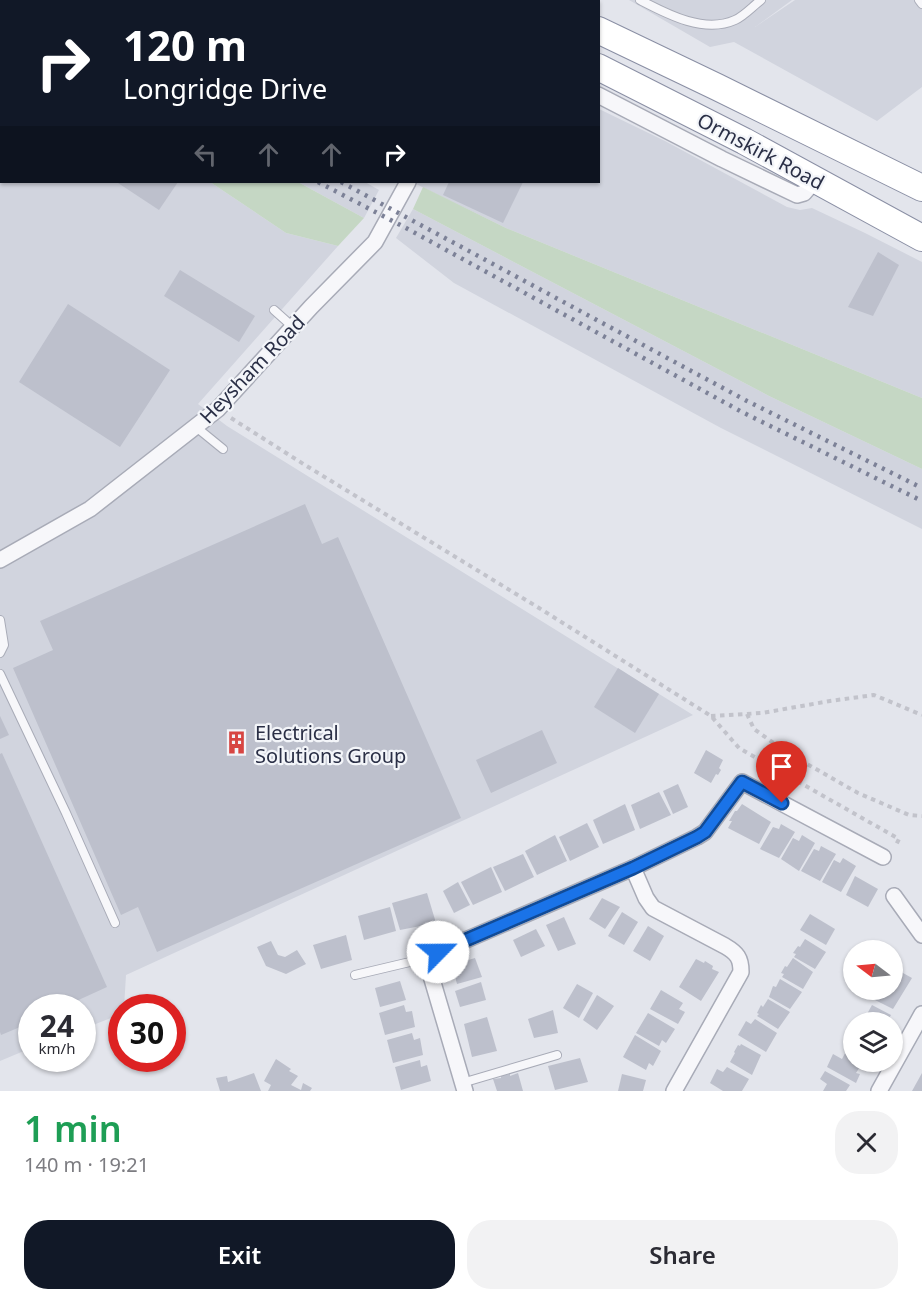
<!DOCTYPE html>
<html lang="en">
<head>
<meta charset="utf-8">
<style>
  :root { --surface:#fff; --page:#f2f2f3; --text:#2b2b33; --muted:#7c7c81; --accent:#111827 }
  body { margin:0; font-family:"Noto Sans",sans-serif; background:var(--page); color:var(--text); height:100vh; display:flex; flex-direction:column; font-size:22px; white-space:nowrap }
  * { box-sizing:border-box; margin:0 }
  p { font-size:20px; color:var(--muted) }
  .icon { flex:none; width:33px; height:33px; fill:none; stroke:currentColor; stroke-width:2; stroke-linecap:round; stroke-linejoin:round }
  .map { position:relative; height:1091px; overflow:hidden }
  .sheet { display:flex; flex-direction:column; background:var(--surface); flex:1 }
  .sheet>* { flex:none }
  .top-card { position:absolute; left:0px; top:0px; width:600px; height:183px; box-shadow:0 2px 4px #0004; background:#111827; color:#fff; overflow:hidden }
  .needle { width:39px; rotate:286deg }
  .tools { position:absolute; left:843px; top:940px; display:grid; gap:12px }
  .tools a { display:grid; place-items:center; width:60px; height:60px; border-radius:50%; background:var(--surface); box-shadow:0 2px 4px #0004; font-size:30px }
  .speed { position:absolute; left:18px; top:994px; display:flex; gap:12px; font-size:30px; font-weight:700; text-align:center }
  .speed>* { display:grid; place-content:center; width:78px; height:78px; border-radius:50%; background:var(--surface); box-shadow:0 2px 4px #0004; line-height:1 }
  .speed small { font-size:15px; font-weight:400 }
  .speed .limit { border:9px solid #d22; background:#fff; color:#111 }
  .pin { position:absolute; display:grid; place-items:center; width:51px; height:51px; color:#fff; margin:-62px -26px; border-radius:50% 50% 50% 0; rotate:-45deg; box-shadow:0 0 6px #0007 }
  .pin .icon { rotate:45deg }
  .me { position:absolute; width:66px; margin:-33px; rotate:67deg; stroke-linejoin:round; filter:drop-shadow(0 0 4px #0008) }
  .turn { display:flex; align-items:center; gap:21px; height:126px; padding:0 24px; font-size:27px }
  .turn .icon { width:78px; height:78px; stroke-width:2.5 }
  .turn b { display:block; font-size:42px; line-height:51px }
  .lanes { display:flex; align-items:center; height:57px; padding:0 24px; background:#0003; justify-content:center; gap:30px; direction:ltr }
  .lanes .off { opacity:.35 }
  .round { display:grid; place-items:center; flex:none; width:63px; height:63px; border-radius:24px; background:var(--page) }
  .overview { display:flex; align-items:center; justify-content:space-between; height:102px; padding:0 24px }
  h1 { font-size:36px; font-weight:600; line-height:45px; color:#1e9e55 }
  .cta { display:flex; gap:12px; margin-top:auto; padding:12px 24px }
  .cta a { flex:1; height:69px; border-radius:24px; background:var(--accent); color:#fff; font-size:24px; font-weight:600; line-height:69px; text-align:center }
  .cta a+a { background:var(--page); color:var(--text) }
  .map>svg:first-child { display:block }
  .built { fill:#d1d4de }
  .green { fill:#c5d7c4 }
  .building { fill:#bdc0cc }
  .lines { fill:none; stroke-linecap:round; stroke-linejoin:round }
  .service-casing { stroke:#a8abb7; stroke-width:10 }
  .minor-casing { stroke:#a8abb7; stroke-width:18 }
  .trunk-casing { stroke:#8a8fa4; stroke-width:28 }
  .path { stroke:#c2c3cb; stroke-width:4; stroke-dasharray:4.5 4.5; stroke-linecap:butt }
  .service { stroke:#f7f7fa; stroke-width:8 }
  .minor { stroke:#f7f7fa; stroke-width:15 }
  .trunk { stroke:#fff; stroke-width:26 }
  .rail { stroke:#7c8197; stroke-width:4.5; stroke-dasharray:3 6; stroke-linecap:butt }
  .route-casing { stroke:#114b97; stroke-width:15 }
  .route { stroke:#1a73e8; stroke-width:10 }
  .labels { text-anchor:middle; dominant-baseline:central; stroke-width:4.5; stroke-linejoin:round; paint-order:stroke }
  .street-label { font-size:20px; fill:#2a2f46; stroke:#f3f5f9 }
  .poi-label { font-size:20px; fill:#2a2f46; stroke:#f3f5f9; text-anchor:start }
</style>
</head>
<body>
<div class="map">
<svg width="922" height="1091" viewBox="0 0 922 1091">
  <rect width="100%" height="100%" fill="#e3e5ec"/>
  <g class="built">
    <path d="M100,0h287l2,1 -286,1z"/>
    <path d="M629,0h163l-37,27 40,-27h127v87l-45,34 -143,-79 -24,5z"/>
    <path d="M0,45l2,1v136h208l76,51 52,13 -140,158 29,22 466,289 -567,260 -2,33h-2l-1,6 -38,15 -1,-21h-50l-1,40 -31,13z"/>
    <path d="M599,109l66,32 122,66 13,3 12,-2 53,25 57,29v136l-416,-170 -94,-46h186z"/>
    <path d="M298,182h67l14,8 -15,28z"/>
    <path d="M413,209l356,187 153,73v60l-201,-101 -267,-145 -58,-45z"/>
  </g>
  <g class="green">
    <path d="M210,182h88l66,36 -26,28 -52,-13z"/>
    <path d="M423,187l83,41 416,170v71l-153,-73 -356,-187z"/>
  </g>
  <g class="building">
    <path d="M119,182h59l-19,28 -41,-27z"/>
    <path d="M449,182h74l-20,41 -60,-28z"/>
    <path d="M878,252l21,13 -26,51 -25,-9z"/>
    <path d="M180,270l75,46 -16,26 -75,-46z"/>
    <path d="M68,304l102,66 -50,77 -101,-65z"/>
    <path d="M305,504l17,40 16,-7 123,281 -304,134 -19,-45 -17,8 -108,-247 40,-18 -13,-29z"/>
    <path d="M618,668l41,26 -24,39 -41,-26z"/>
    <path d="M0,716l9,19 -9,4z"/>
    <path d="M542,730l15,33 -66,30 -15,-33z"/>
    <path d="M706,750l17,10 -4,8 2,2 -3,5 -2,-1 -5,9 -17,-10z"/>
    <path d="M2,753l105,234 -46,21h-29v14l-31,13 -1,-3v-278z"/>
    <path d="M678,784l10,23 -15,7 -10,-23z"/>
    <path d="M659,792l12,23 -31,14 -9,-24z"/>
    <path d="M625,804l10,26 -32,14 -10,-24z"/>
    <path d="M742,804l29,18 -12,22 -31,-16 4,-7h-3l6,-10h2z"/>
    <path d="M587,823l12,24 -29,14 -11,-24z"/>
    <path d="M781,824l14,8 -16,26 -19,-9 13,-22 6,2z"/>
    <path d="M555,835l12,26 -30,14 -12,-24z"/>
    <path d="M802,835l13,8 -16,28 -18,-12 12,-21 6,3z"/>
    <path d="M821,846l15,8 -16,27 -19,-10 13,-22 5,2z"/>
    <path d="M523,854l11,23 -29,14 -12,-24z"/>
    <path d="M843,858l13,8 -15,26 -19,-10 12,-22 6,3z"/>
    <path d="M491,867l11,25 -29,13 -12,-23z"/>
    <path d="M855,876l23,13 -10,18 -22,-12z"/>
    <path d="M458,882l12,23 -16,8 -11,-22z"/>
    <path d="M427,893l9,30 -36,7 -8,-27z"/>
    <path d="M602,898l18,9 -15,22 -16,-10z"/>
    <path d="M390,907l6,24 -32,9 -6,-24z"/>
    <path d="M622,912l16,10 -14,23 -16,-9z"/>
    <path d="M810,914l25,15 -9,16 -26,-15z"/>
    <path d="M564,917l12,27 -18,7 -12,-26z"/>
    <path d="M648,926l16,10 -14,25 -17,-10z"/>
    <path d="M536,929l9,17 -24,11 -8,-17z"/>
    <path d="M346,935l6,25 -31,9 -8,-24z"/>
    <path d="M805,939l21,13 -11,17 -21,-12 2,-3 -3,-1 5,-7 2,1z"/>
    <path d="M271,941l7,14 7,2 12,-7 9,14 -20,10 -20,-8 -9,-19z"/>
    <path d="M475,958l7,19 -25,7 -5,-19z"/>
    <path d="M793,958l20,14 -10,17 -21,-12 2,-3 -3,-1 4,-7 2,1z"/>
    <path d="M696,959l8,4 1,-2 8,5 -1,3 7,3 -18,29 -22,-14z"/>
    <path d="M894,968l18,10 -19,31 -18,-9 6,-10h11v-20z"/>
    <path d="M780,979l22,13 -12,17 -21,-12 4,-11 3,1z"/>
    <path d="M400,981l6,19 -26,7 -5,-19z"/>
    <path d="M481,982l5,18 -26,7 -5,-16z"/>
    <path d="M577,984l16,9 -14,25 -16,-10z"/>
    <path d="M661,990l22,13 -4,6 6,3 -7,12 -28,-15z"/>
    <path d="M597,995l17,11 -17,24 -14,-10z"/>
    <path d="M768,999l22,13 -12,17 -21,-13 2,-2 -2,-1 4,-8 2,2z"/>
    <path d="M404,1005l2,7 6,-1 3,16 -30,8 -6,-22z"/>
    <path d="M872,1005l19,10 -5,8h-24z"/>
    <path d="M553,1010l5,23 -24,5 -6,-19z"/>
    <path d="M648,1013l27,16 -9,14 -4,-3 -3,6 -23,-13z"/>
    <path d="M487,1017l10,34 -25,6 -8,-33z"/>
    <path d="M755,1019l22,14 -11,19 -28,-17 8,-14 5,3z"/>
    <path d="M412,1033l2,7 6,-2 3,17 -30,8 -6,-23z"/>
    <path d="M635,1035l26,16 -8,15 -4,-3 -3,7 -23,-13z"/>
    <path d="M854,1036v26h9l-7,11 4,1 -4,9 -29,-16 6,-13 9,5z"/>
    <path d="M741,1044l20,11 -9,20 -22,-13 5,-9 -1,-1 4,-7 2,1z"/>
    <path d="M580,1058l8,24 -33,8 -7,-24z"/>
    <path d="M276,1059l15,10 -2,2 9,5 -7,9 10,5 2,-7 9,5 -2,3h-42l3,-6 -7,-4z"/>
    <path d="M420,1060l1,7 6,-2 4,16 -30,9 -6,-23z"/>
    <path d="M727,1067l22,12 -7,12h-19l-13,-8 7,-14 6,3z"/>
    <path d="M825,1071l25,14 -4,6h-23l4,-7 -7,-5z"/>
    <path d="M254,1073l7,18h-41l-4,-13 11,-2 1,6z"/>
    <path d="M518,1073l5,18h-26l-4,-12 8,-1v-3l9,-1v2z"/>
    <path d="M922,1073v18h-10z"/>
    <path d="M622,1074l24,6 -3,11h-25z"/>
  </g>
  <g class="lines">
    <defs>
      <g id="service">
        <path d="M640,0c27,14 64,34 95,20 9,-4 18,-14 26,-20"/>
        <path d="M919,0l3,4"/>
        <path d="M274,310l19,17"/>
        <path d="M196,427l27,22"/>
        <path d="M0,620l4,25 -4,8"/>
        <path d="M0,674l66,139 49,110"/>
        <path d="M355,975l59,-14 15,2"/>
        <path d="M462,1083l95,-28"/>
      </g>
      <g id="minor">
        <path d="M420,0l2,2"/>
        <path d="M598,95l124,64 75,36 7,-2 12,-14"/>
        <path d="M0,560l90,-51 128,-100 93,-102 64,-65 33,-60"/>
        <path d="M633,868l13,30 7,10 72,38c12,7 16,12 16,26l-67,119"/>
        <path d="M894,896l28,39"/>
        <path d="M465,1091l-36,-122c0,-8 3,-11 9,-17l195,-84 64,-31 8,-5 37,-50 141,75"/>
        <path d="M879,1091l43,-77"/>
      </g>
      <g id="trunk">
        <path d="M469,0l3,2"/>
        <path d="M539,0l3,2"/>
        <path d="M598,30l119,57 205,101"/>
        <path d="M598,67l146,74 178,97"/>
      </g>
    </defs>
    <use href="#service" class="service-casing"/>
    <use href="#minor" class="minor-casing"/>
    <use href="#trunk" class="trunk-casing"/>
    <g class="path">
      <path d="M585,0l3,2"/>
      <path d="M231,418l74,47 234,143 172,108 28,32 160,91 -4,8"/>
      <path d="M747,714l7,15 32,23 72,41 51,22 13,1"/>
      <path d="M711,716l51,-3 68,-12 44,-6 48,20"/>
    </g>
    <use href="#service" class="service"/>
    <use href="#minor" class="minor"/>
    <use href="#trunk" class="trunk"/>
    <g class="rail">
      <path d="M20,0l3,2"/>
      <path d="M0,1l2,1"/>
      <path d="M318,182l88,46 336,184 180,89"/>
      <path d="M341,182l406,219 175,87"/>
    </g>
  </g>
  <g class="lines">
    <defs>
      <path id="route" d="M438,952l195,-84 64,-31 8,-5 37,-50 40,21"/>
    </defs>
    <use href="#route" class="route-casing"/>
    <use href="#route" class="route"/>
  </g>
  <defs>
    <symbol id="building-bare" viewBox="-9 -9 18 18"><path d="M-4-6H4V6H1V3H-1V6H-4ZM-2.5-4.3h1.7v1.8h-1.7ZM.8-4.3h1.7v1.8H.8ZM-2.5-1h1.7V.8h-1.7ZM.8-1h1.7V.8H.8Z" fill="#d74542" stroke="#f3f5f9" stroke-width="2.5" paint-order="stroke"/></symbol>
  </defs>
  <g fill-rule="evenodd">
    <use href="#building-bare" x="220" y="726" width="33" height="33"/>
  </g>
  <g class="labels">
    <g class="street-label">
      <text transform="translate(761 151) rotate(28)">Ormskirk Road</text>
      <text transform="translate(252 369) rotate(-46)">Heysham Road</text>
    </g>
    <g class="poi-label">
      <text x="255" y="732">Electrical<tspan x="255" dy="23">Solutions Group</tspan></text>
    </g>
  </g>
</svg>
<div class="tools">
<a><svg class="needle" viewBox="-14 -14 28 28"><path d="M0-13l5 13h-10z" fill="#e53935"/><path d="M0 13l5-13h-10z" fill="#7c7c81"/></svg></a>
<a><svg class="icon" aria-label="layers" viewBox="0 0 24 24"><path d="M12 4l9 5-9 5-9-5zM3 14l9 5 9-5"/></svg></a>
</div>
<div class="speed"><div>24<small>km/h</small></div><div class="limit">30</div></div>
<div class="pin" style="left:782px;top:803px;background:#d93025"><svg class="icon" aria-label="arrive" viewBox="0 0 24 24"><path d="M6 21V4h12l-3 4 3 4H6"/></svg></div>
<svg class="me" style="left:438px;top:952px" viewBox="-20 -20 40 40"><circle r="19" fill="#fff"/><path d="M0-13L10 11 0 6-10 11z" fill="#1a73e8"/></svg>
<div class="top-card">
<div class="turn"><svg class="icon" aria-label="right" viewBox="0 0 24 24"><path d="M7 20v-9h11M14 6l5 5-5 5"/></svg><div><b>120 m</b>Longridge Drive</div></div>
<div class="lanes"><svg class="icon off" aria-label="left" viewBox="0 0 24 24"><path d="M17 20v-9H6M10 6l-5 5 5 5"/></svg><svg class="icon off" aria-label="ahead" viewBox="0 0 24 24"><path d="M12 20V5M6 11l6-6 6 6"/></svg><svg class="icon off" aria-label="ahead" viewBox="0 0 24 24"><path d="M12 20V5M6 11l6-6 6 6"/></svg><svg class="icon" aria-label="right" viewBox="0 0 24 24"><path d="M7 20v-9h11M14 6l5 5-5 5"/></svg></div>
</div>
</div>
<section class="sheet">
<div class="overview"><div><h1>1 min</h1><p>140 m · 19:21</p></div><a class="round"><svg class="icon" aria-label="close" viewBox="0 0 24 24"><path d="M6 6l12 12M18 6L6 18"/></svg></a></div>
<div class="cta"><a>Exit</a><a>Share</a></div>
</section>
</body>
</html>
